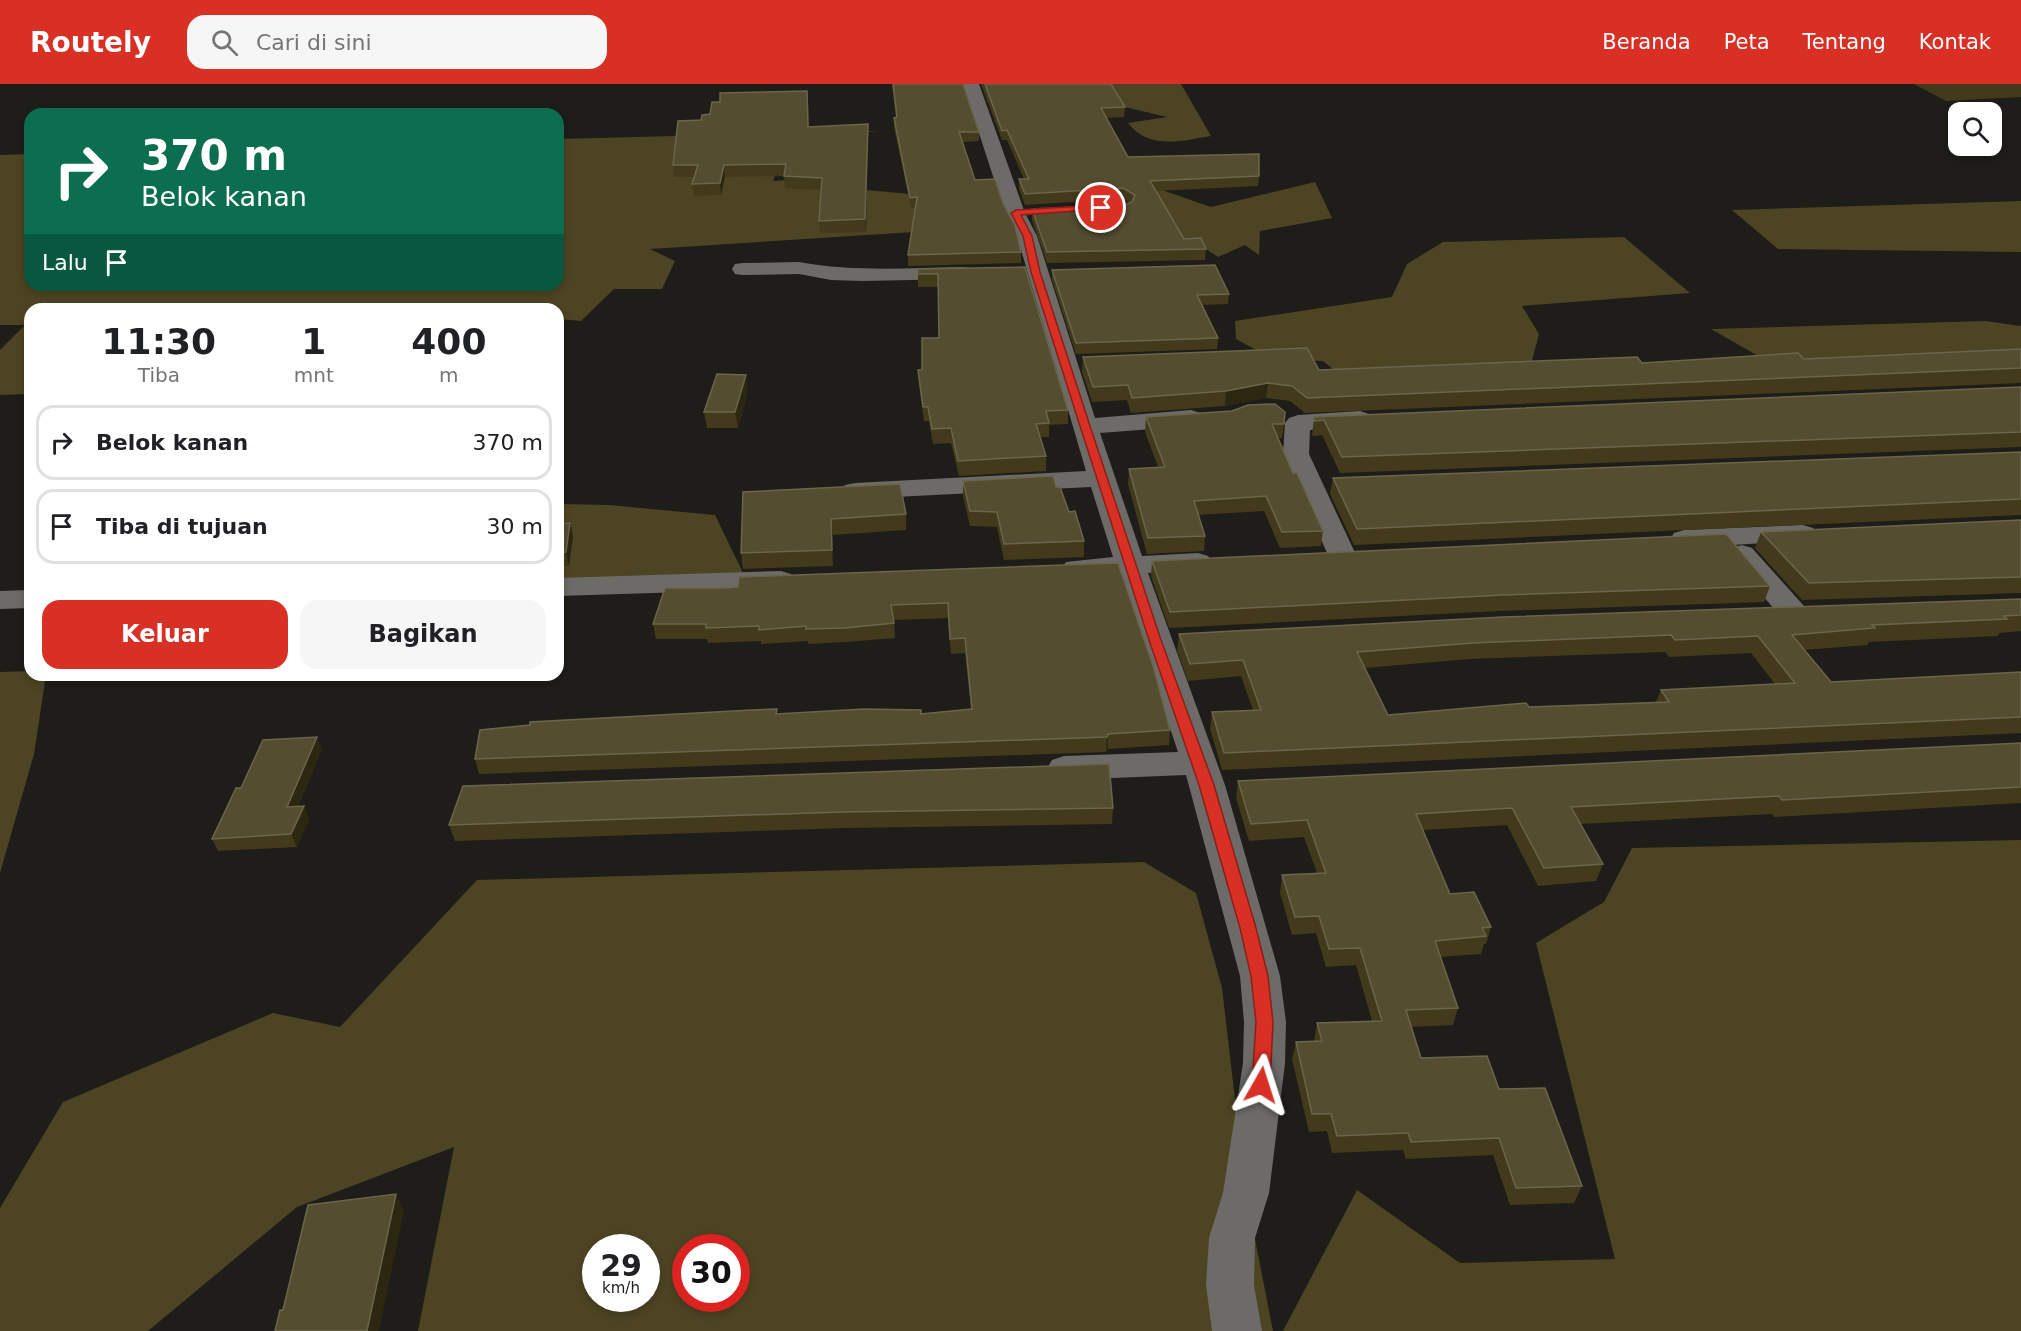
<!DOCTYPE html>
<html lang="id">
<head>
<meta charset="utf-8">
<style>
  :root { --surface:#fff; --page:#f6f6f6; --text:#202124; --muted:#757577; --line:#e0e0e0; --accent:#d93025 }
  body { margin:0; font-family:"DejaVu Sans",sans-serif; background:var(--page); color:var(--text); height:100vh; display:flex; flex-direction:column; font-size:22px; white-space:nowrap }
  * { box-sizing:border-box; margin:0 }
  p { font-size:20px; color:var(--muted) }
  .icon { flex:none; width:33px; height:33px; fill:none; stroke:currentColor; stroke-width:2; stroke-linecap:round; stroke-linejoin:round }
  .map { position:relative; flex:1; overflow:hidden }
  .side { position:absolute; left:24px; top:219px; width:540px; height:378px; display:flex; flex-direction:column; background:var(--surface); border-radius:18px; box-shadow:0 3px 9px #0003 }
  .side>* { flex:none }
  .hud { position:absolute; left:24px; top:24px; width:540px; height:183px; border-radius:18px; box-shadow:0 3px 9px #0003; background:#0b6e4f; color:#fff; overflow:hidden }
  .tools { position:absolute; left:1948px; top:18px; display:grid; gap:12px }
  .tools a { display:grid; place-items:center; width:54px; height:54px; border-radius:12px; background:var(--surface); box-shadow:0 3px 9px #0003; font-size:30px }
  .speed { position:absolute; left:582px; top:1150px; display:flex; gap:12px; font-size:30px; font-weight:700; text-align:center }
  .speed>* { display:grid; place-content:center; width:78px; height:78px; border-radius:50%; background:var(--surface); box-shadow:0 3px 9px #0003; line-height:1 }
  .speed small { font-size:15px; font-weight:400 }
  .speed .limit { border:9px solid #d22; background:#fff; color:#111 }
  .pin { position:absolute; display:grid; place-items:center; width:51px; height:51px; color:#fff; margin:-26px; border:3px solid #fff; border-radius:50%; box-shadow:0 2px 6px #0007 }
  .me { position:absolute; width:66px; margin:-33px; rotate:6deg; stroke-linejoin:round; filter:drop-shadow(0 0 4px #0008) }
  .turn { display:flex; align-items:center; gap:21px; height:126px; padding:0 18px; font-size:27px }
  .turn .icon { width:78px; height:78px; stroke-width:2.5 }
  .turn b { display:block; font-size:42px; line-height:51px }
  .then { display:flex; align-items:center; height:57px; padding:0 18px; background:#0003; gap:12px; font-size:22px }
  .eta { display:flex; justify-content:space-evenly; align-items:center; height:102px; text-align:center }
  .eta b { font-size:36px; font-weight:600; line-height:42px }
  .action { display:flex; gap:12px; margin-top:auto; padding:12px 18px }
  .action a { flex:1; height:69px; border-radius:18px; background:var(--accent); color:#fff; font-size:24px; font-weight:600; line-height:69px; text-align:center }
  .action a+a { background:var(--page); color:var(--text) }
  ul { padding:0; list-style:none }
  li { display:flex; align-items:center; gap:18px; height:75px; margin:0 12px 9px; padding:0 6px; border:3px solid var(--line); border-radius:18px }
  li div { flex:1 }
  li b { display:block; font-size:22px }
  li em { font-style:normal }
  header { display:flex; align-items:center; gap:36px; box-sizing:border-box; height:84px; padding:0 30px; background:var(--accent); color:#fff }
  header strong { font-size:28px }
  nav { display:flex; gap:33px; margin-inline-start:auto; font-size:21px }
  .search { width:420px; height:54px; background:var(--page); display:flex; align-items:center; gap:15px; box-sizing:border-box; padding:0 21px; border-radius:18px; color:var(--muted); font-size:22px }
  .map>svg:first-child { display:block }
  .forest { fill:#4d4423; fill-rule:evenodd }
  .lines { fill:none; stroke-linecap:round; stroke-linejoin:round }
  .minor { fill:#6c6b67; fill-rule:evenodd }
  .wall { fill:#423a1a; fill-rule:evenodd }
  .shaded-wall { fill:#2c2711 }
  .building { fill:#544d30; stroke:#6b654c; stroke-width:1.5; fill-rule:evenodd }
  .route { fill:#d93025; stroke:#8d1f18; stroke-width:1.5 }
</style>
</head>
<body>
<header>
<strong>Routely</strong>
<div class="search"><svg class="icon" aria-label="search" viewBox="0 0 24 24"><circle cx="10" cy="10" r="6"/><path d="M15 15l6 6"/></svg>Cari di sini</div>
<nav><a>Beranda</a><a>Peta</a><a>Tentang</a><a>Kontak</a></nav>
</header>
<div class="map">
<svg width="2021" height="1247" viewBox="0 0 2021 1247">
  <rect width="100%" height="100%" fill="#1e1d19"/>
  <g class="forest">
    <path d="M1027,0h154l30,52c-30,5 -62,14 -83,-13l39,-6z"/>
    <path d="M878,47l-91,10 -14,40 59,-4 34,13 55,5 -7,37 -264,17 25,12 -13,28h-48l-33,32 -23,-2v-10h-528v85l-30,1v-45l25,-25h-25v-170l30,-1v131h528v-146z"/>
    <path d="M1315,98l17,36 -72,13 -1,24 -14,-10 -27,12 -22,-15 -63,3 20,-58 58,20z"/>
    <path d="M2021,117v51l-243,-3 -46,-39z"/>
    <path d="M1624,153l66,56 -168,13 17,28 -9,34 -187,9 -20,-16 -50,-2 -37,-20 -1,-18 157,-24 15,-33 36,-22z"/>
    <path d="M1985,237l36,5v31l-254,4 -56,-32z"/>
    <path d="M558,420l51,1 106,10 32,66 -189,5z"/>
    <path d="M30,587v4h16l-12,79 -34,119v-201z"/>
    <path d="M2021,756v491h-738l74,-141 103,73 155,-4 -79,-316 68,-41 28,-54z"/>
    <path d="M1144,778l52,31 26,95 24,205 27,138h-855l36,-184 -157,60 -149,124h-148v-123l63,-106 210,-89 67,14 137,-147zM596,1164h50v51h-50zM686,1164h50v51h-50z"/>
  </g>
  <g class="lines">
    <g class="minor">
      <path d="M963,0h16l46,129 12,23 58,182 96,-8 9,3 4,5 -4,5 -9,3 -91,7 42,123 56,-3 10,3 5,6 -5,6 -60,5 77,212 55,191 6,46 -1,41 -16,130 -14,45 -1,47 8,46h-50l-6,-46 3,-47 14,-45 20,-130 1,-41 -4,-46 -54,-201 -122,5 -12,-4 -5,-8 5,-8 12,-4 114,-4 -59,-177 -43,2 -10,-3 -5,-6 5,-6 47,-5 -22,-70 -236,12 -10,-2 -4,-6 4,-6 10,-2 231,-12 -69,-235 -12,-23z"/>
      <path d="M799,178c54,10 108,6 163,5l8,1 3,5 -3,5 -8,1 -100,2 -31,-1 -32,-6 -56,1 -8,-1 -3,-5 3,-5 8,-1z"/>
      <path d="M1360,327l9,3 4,5 -4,5 -59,6 -1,24 47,101 -4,6 -10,3 -10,-3 -4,-6 -45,-101 2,-31 4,-5 9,-3z"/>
      <path d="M1803,441l10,3 4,6 -4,6 -129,8 -10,-3 -4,-6 4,-6 10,-3z"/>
      <path d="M1742,461l10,3 52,58 4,6 -4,6 -11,3 -11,-3 -50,-58 -4,-6 4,-6z"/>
      <path d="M781,487l10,3 5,6 -5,6 -10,3 -223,7v-18z"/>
      <path d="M30,506v18l-30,1v-18z"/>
    </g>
  </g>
  <g class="wall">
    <path d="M892,0h71l16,48v9l-16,1 12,38 28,23 18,49v11l-113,3v-11l7,-47h-4l-17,-81v-9l2,-1z"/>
    <path d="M981,0h130l14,23 -1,10 -18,1 22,39 131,19 -1,10 -102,5 28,48 22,10 -1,11 -158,3 -15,-43v-11l92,-4 6,-2 -7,-4 -98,6 -6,-16v-10h5l-17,-39h-5z"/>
    <path d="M1914,0h107v13l-75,4z"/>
    <path d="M808,18l1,25 59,9 -2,96 -46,1 -1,-12 2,-31 -36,-2 -1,-12 -59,1 -4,18 -27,1 -2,-12 3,-7h-21l-1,-12 28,-45 9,-6z"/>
    <path d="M1025,183l43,143v14l-19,1v12h-9l6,19v15l-87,5 -8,-33 -18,1 -4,-23h-5l-5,-37 -1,-14h4l17,-32 -1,-51h-20v-18z"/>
    <path d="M1052,186l177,24 -1,10 -26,1 16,33 -1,11 -141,5 -24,-74z"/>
    <path d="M2021,265v34l-716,30 -15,-12 -24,-3 -41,8 -94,7 -4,-13 -35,2 -10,-30 1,-15 236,13 485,-11z"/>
    <path d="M2021,303v60l-681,26 -18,-38 -10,1 2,-19z"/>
    <path d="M748,306l-10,38h-31l-3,-16z"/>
    <path d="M1146,333l138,7 -2,14h-4l15,35 30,58 -2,15 -41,2 -16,-37 -66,4 7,21 -1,15 -57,3 -19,-70 1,-15 29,-2 -13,-35z"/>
    <path d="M2021,368v63l-667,30 -24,-51 3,-16z"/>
    <path d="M963,397l93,6 28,54v16l-80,3 -7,-33 -27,-1 -7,-30z"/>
    <path d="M743,408l163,22v16l-73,5v31l-90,3 -2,-16z"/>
    <path d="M2021,436v73l-219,7 -47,-52 6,-16z"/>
    <path d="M570,439l3,14 -4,29h-11v-42z"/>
    <path d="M1152,477l618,25 -6,16 -265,9 -330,17 -18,-52z"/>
    <path d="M1118,479l52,167 -1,15 -61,4 -2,3 -627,22 -4,-15 302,-50v5h144l50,-5 -6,-56 -14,1 -3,-36 -54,2 1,18 -49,4 -38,2v-3l-47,3v-3l-53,2 -1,-4h-51l-3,-15 73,-36z"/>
    <path d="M2021,515v32l-22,2 -1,3 -129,6 -2,3 -63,5 27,32 190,-10v61l-799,37 -12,-41 2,-17 41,-2 -12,-34 -53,5 -11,-30 2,-17zM1665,568l4,5 82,-4 24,31 -114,6 -5,12 -268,13 -23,-47 104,-9z"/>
    <path d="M162,591h66v1l-64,2z"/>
    <path d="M2021,659v60l-247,14 -2,-3 -192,10 23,40 -7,17 -58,5 -31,-61 -84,5 27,64 41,33 -5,17h-2l-3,10 -41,3 18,51 -5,17 -42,2 10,31 78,31 83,97 -8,17 -64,2 -17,-50 -87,4 -3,-9 -71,3 -5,-22 -18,1 -17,-73 4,-17 18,-1 3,-18 55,-2 -16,-56 -30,2 -10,-34 -24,2 -12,-42 2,-18 35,-2 -13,-36 -55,4 -13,-43 2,-17z"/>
    <path d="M322,665l-24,57h6l5,13 -12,28 -79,4 -6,-12 29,-51z"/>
    <path d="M463,702l650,22 -1,16 -268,4 -389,13 -6,-16z"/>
  </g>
  <g class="shaded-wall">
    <path d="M868,40v12l-2,96 -1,-13z"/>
    <path d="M724,81l1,12 -4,18 -1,-12z"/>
    <path d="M746,291l2,15 -10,38 -3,-16z"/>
    <path d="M1268,299l-2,15 -41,8 1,-15z"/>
    <path d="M831,435l2,16v31l-1,-16z"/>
    <path d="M570,439l3,14 -4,29 -3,-14z"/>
    <path d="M1108,650v15l-2,3 1,-15z"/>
    <path d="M317,653l5,12 -30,70 -5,-12z"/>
    <path d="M304,722l5,13 -12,28 -6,-13z"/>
    <path d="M396,1110l8,17 -25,120h-12z"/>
  </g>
  <g class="building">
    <path d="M893,0h70l16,48h-20l16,48 20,-1 8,24 12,23 6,26 -113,3 9,-58 -7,1 -16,-80 3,-1z"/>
    <path d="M985,0h126l14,23 -24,1 27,49 131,-3v22l-109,5 34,58 17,-1 5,11 -159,3 -15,-43 92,-4 8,-3 3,-7 -12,-7 -98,6 -6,-15h10l-22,-49 -5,1z"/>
    <path d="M807,7l1,36 60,-3 -3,95 -46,2 3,-43 -38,-2 2,-12 -62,1 -4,18 -28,1 6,-19h-25l5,-44 23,-1 1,-5 8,-1 2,-12h8v-9z"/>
    <path d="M1215,181l14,29 -32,1 21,43 -142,5 -24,-73z"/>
    <path d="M1025,183l43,143 -22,1 3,12 -13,1 10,32 -88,5 -7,-33 -19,1 -4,-22h-5l-5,-37h4v-32h17l-1,-64h-20v-5z"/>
    <path d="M1307,264l12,22 318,-13 5,6 156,-10 6,6 217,-10v19l-714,30 -15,-12 -24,-3 -42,8 -94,7 -4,-13 -35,2 -10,-30z"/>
    <path d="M717,290l29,1 -11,37h-31z"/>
    <path d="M2021,303v45l-679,25 -18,-37 -10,1v-4z"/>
    <path d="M1275,320l10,8 -1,12h-12l21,49h4l26,58 -41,1 -16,-36 -72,5 11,35 -57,2 -19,-69 36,-2 -19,-50 86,-6 16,-6z"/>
    <path d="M2021,368v47l-664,30 -24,-51z"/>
    <path d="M1053,392l3,11h4l9,25 6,-1 9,30 -80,3 -7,-32 -27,-1 -7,-30z"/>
    <path d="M900,400l6,30 -75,5 1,31 -91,3 2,-61z"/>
    <path d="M2021,436v57l-212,6 -48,-51z"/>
    <path d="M570,439l-4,29 -8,1v-29z"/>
    <path d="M1726,450l44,52 -267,9 -333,17 -18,-51z"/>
    <path d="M1118,479l36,106 16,61 -62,4 -1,3 -632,22 5,-29 50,-5v-3l222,-12 25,-1 -1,5 88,-5 57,1v4l51,-5 -7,-71 -15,1 -2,-36 -57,2 3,18 -49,5 -39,1v-3l-47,4v-4l-53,2v-4h-53l12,-36h61l12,-1 1,-10z"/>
    <path d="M2021,515v16l-17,1 3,3 -135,6 3,3 -83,7 39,47 190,-10v45l-797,36 -12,-41 49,-2 -18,-50 -53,4 -11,-30 324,-17zM1671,551l4,5 83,-4 37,47 -134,7 8,12 -140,5 -3,-4 -138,12 -31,-63 116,-9z"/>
    <path d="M317,653l-30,70 17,-1 -13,28 -79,5 24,-51h5l22,-48z"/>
    <path d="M2021,659v44l-239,13 -3,-4 -208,11 32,57 -59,4 -32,-60 -96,6 34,80 24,-2 17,35 -9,1 4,8 -51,5 23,67 -52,2 15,48 66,-2 12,33 46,-1 37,98 -66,2 -17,-50 -88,4 -3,-9 -71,3 -6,-22h-19l-16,-72 26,-1 -5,-18 65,-2 -22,-73 -31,1 -10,-33 -24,1 -13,-42 44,-2 -19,-53 -56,4 -13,-43z"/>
    <path d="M1109,680l4,44 -271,4 -393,13 14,-39z"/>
    <path d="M396,1110l-29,137h-92l5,-21h3l25,-105z"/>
  </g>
  <path class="route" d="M1101,121l3,4 -83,6 11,21 8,36 50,154 71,214 53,145 42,143 12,48 5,46 -3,63 -2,5 -7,2 -6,-2 -3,-5 4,-63 -5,-46 -11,-48 -41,-143 -50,-145 -69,-214 -49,-154 -8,-36 -12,-23 5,-3z"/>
</svg>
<div class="tools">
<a><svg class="icon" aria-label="search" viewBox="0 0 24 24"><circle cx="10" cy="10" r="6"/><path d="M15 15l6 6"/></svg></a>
</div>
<div class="speed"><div>29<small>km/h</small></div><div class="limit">30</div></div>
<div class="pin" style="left:1101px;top:124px;background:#d93025"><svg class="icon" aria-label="arrive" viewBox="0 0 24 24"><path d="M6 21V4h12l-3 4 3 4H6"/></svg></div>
<svg class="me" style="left:1261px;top:1001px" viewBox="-20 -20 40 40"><path d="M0-17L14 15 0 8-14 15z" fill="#d93025" stroke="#fff" stroke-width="4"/></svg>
<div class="hud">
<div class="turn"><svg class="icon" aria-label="right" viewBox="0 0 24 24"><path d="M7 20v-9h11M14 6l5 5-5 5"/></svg><div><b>370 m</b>Belok kanan</div></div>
<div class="then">Lalu<svg class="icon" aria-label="arrive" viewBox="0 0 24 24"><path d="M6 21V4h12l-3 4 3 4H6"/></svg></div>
</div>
<section class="side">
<div class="eta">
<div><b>11:30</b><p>Tiba</p></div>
<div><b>1</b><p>mnt</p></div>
<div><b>400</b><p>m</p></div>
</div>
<ul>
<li><svg class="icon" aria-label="right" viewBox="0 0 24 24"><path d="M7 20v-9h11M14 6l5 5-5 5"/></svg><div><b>Belok kanan</b></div><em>370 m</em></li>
<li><svg class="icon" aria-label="arrive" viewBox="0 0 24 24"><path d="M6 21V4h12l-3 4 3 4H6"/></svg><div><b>Tiba di tujuan</b></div><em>30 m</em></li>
</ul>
<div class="action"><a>Keluar</a><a>Bagikan</a></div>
</section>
</div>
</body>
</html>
